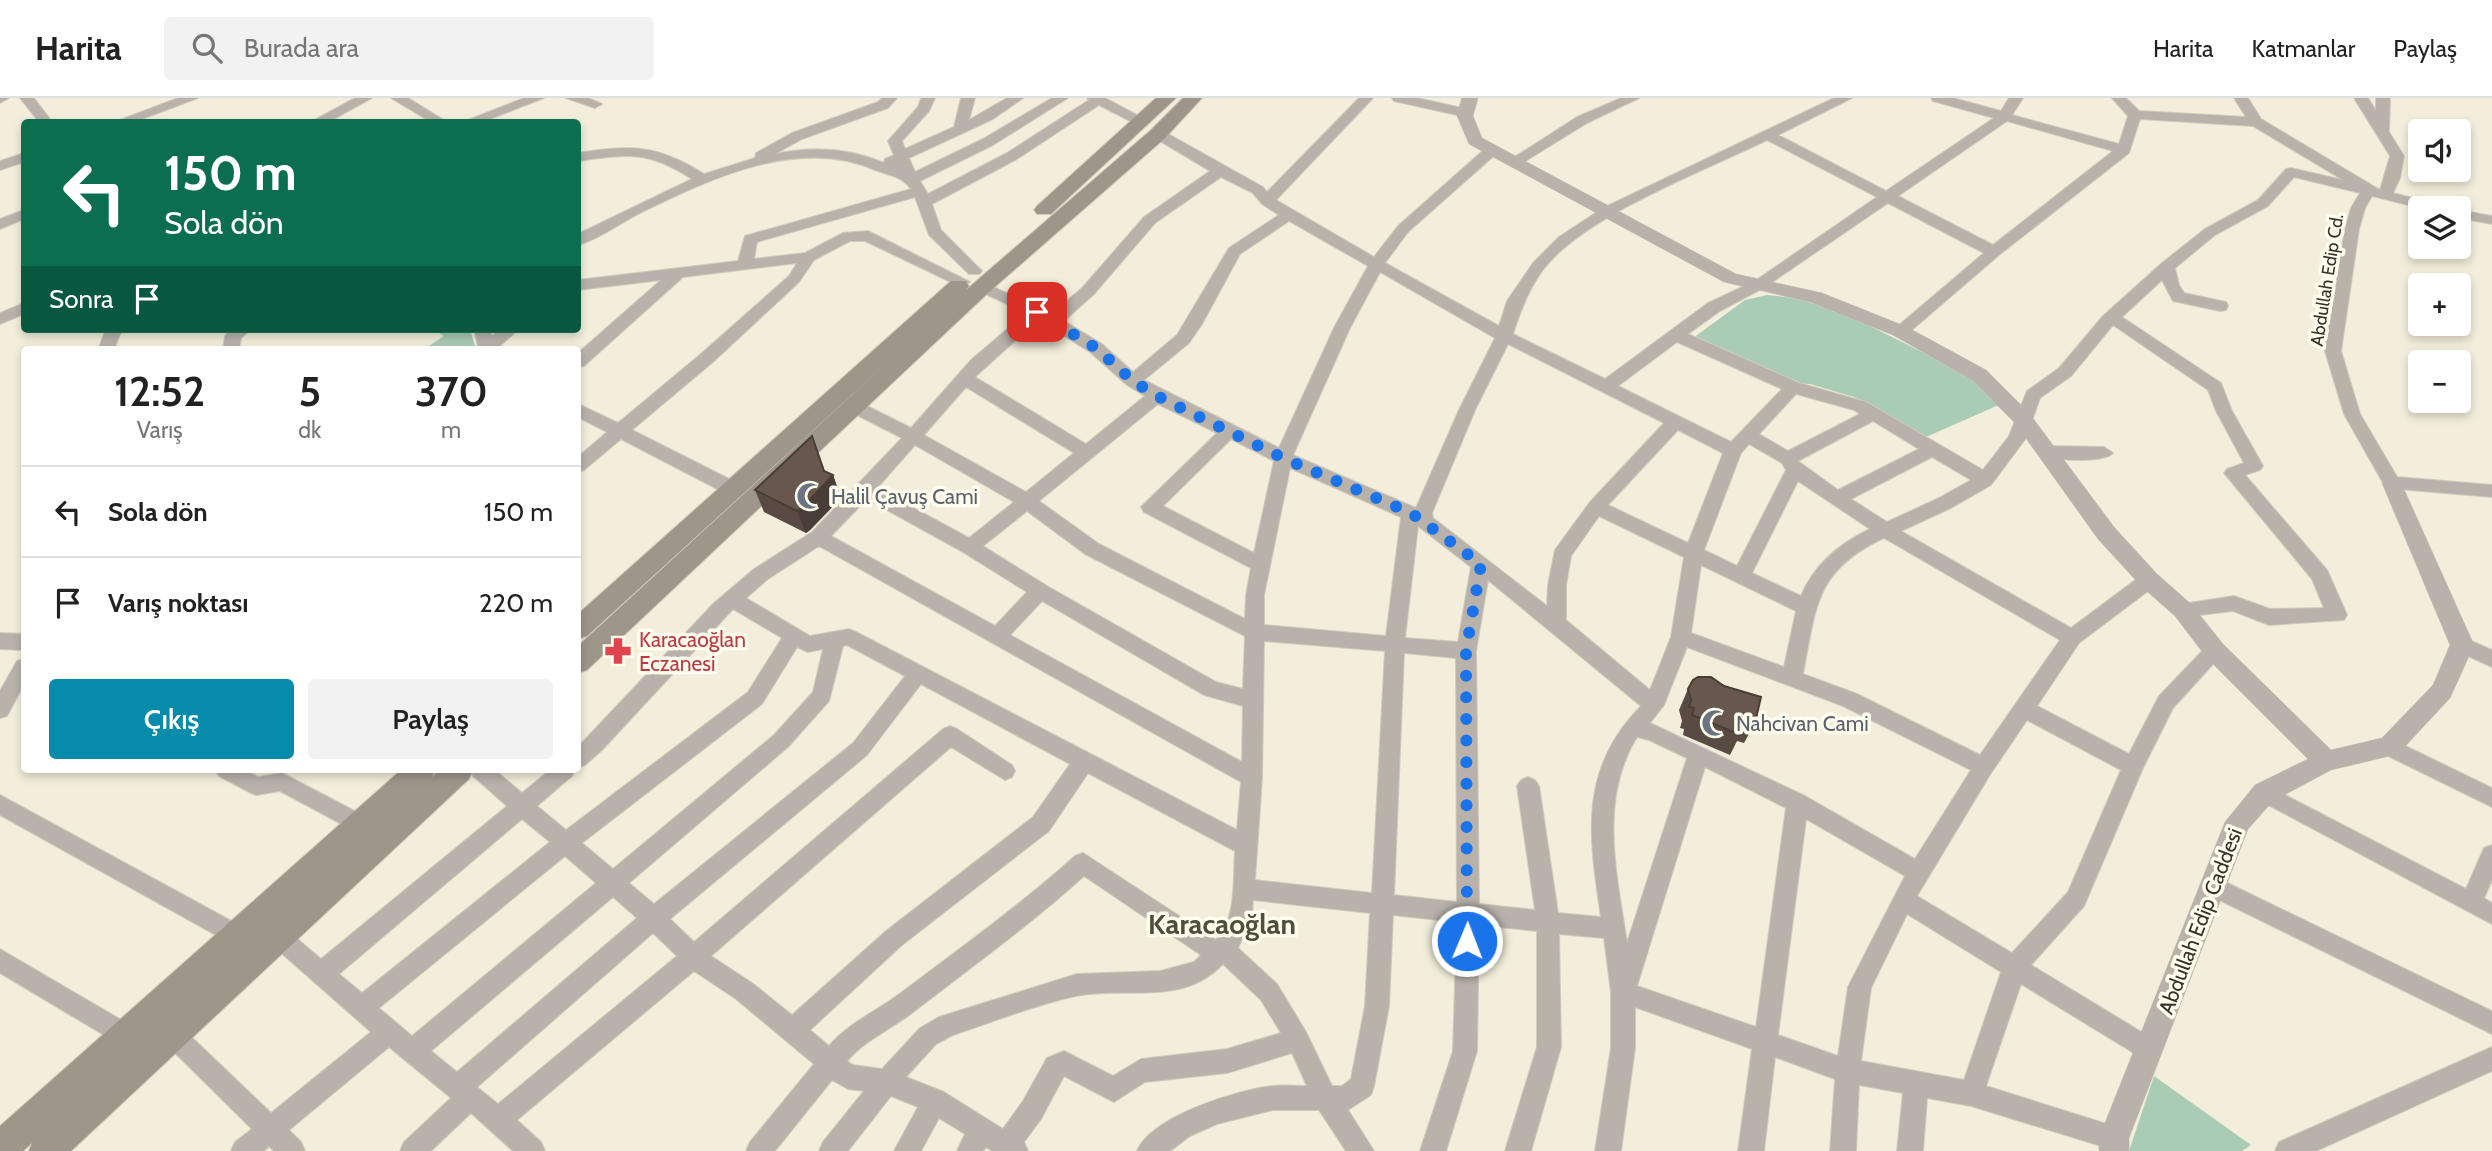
<!DOCTYPE html>
<html lang="tr">
<head>
<meta charset="utf-8">
<style>
  :root { --surface:#fff; --page:#f2f2f2; --text:#222; --muted:#767676; --line:#e0e0e0; --accent:#078bab }
  body { margin:0; font-family:Cabin,sans-serif; background:var(--page); color:var(--text); height:100vh; display:flex; flex-direction:column; font-size:26px; white-space:nowrap }
  * { box-sizing:border-box; margin:0 }
  p { font-size:23px; color:var(--muted) }
  .icon { flex:none; width:38px; height:38px; fill:none; stroke:currentColor; stroke-width:2; stroke-linecap:round; stroke-linejoin:round }
  .map { position:relative; flex:1; overflow:hidden }
  .drawer { position:absolute; left:21px; top:248px; width:560px; height:427px; display:flex; flex-direction:column; background:var(--surface); border-radius:7px; box-shadow:0 4px 10px #0003 }
  .drawer>* { flex:none }
  .guide { position:absolute; left:21px; top:21px; width:560px; height:214px; border-radius:7px; box-shadow:0 4px 10px #0003; background:#0b6e4f; color:#fff; overflow:hidden }
  .buttons { position:absolute; left:2408px; top:21px; display:grid; gap:14px }
  .buttons a { display:grid; place-items:center; width:63px; height:63px; border-radius:7px; background:var(--surface); box-shadow:0 4px 10px #0003; font-size:35px }
  .pin { position:absolute; display:grid; place-items:center; width:60px; height:60px; color:#fff; margin:-30px; border-radius:14px; box-shadow:0 4px 10px #0006 }
  .me { position:absolute; width:77px; margin:-38px; rotate:1deg; stroke-linejoin:round; filter:drop-shadow(0 0 5px #0008) }
  .turn { display:flex; align-items:center; gap:24px; height:147px; padding:0 28px; font-size:32px }
  .turn .icon { width:91px; height:91px; stroke-width:2.5 }
  .turn b { display:block; font-size:49px; line-height:60px }
  .then { display:flex; align-items:center; height:66px; padding:0 28px; background:#0003; gap:14px; font-size:26px }
  .eta { display:flex; justify-content:space-evenly; align-items:center; height:119px; text-align:center }
  .eta b { font-size:42px; font-weight:600; line-height:49px }
  .primary-button { display:flex; gap:14px; margin-top:auto; padding:14px 28px }
  .primary-button a { flex:1; height:80px; border-radius:7px; background:var(--accent); color:#fff; font-size:28px; font-weight:600; line-height:80px; text-align:center }
  .primary-button a+a { background:var(--page); color:var(--text) }
  ul { padding:0; list-style:none }
  li { display:flex; align-items:center; gap:21px; height:91px; padding:0 28px; border-top:2px solid var(--line) }
  li div { flex:1 }
  li b { display:block; font-size:26px }
  li em { font-style:normal }
  header { display:flex; align-items:center; gap:42px; box-sizing:border-box; height:98px; padding:0 35px; background:var(--surface); border-bottom:2px solid var(--line) }
  header strong { font-size:33px }
  nav { display:flex; gap:38px; margin-inline-start:auto; font-size:24px }
  .search { width:490px; height:63px; background:var(--page); display:flex; align-items:center; gap:18px; box-sizing:border-box; padding:0 24px; border-radius:7px; color:var(--muted); font-size:26px }
  .map>svg:first-child { display:block }
  .green { fill:#aacbb4 }
  .lines { fill:none; stroke-linecap:round; stroke-linejoin:round }
  .minor-casing { stroke:#d0ccbc; stroke-width:2 }
  .tertiary-casing { stroke:#d0ccbc; stroke-width:1 }
  .secondary-casing { stroke:#d0ccbc; stroke-width:2 }
  .minor { fill:#b8b2ab; fill-rule:evenodd }
  .tertiary { fill:#b8b2ab; fill-rule:evenodd }
  .secondary { fill:#9e958b; fill-rule:evenodd }
  .wall { fill:#594b43 }
  .shaded-wall { fill:#493d37 }
  .building { fill:#68574e; stroke:#493d37; stroke-width:2 }
  .route { stroke:#1a73e8; stroke-width:12; stroke-dasharray:0 21.6 }
  .labels { text-anchor:middle; dominant-baseline:central; stroke-width:7; stroke-linejoin:round; paint-order:stroke }
  .far-street-label { font-size:18px; fill:#35332c; stroke:#fefcec }
  .worship-label { font-size:21px; fill:#5b616d; stroke:#fefcec; text-anchor:start }
  .health-label { font-size:21px; fill:#be3a42; stroke:#fefcec; text-anchor:start }
  .street-label { font-size:21px; fill:#35332c; stroke:#fefcec }
  .district-label { font-size:28px; font-weight:bold; fill:#504d3c; stroke:#fefcec }
</style>
</head>
<body>
<header>
<strong>Harita</strong>
<div class="search"><svg class="icon" aria-label="search" viewBox="0 0 24 24"><circle cx="10" cy="10" r="6"/><path d="M15 15l6 6"/></svg>Burada ara</div>
<nav><a>Harita</a><a>Katmanlar</a><a>Paylaş</a></nav>
</header>
<div class="map">
<svg width="2492" height="1053" viewBox="0 0 2492 1053">
  <rect width="100%" height="100%" fill="#f2eedb"/>
  <g class="green">
    <path d="M1767,197l29,3 50,16 130,65 25,25 -75,33 -72,-40 -44,-13 -23,-1 -98,-42 56,-41z"/>
    <path d="M434,231h36l5,17 -2,4h-50l21,-14z"/>
    <path d="M2154,978l97,69 -9,6h-113z"/>
  </g>
  <g class="lines">
    <defs>
      <g id="minor">
        <path d="M0,0h9l-9,5z"/>
        <path d="M20,0h14l18,24h-13z"/>
        <path d="M178,0h20l-64,24h-19z"/>
        <path d="M355,0h17l-44,24h-17z"/>
        <path d="M391,0h17l39,24h-16z"/>
        <path d="M524,0h20l-62,24h-19z"/>
        <path d="M566,0h22l14,6 -7,4z"/>
        <path d="M882,0h15l-9,10 -86,31 -27,15c37,-8 74,-6 109,9l1,-4 9,-4 -6,-14 30,-34 3,-9h14l-6,13 -27,30 3,8 49,-22 7,-29h14l-6,22 38,-22h16l-30,21 -84,39 6,14 68,-33 69,-41h16l-75,47 -73,36 8,13 79,-41 82,-53 -2,-2h18l45,24 -7,4 -5,-1 -39,-20 -82,54 -85,45 9,26 41,41 -3,3h-10l-40,-39 -14,-38 -158,45 -3,17 51,-6 38,-20 25,-2 102,51 -8,5 -5,-2 -92,-44h-15l-36,19 -15,22 -85,79 -82,69 107,54 3,5 -3,5h-12l-106,-55 -37,31 -6,2v-15l29,-25 -29,-15v-13l40,19 84,-70 87,-77 8,-13 -114,14 -99,89 -6,1v-14l83,-73 -83,10v-10l160,-19 7,-25 166,-47c-9,-13 -21,-13 -36,-19 -77,-34 -165,9 -235,43 -20,10 -41,26 -62,32v-11l114,-55c-45,-29 -63,-25 -114,-18v-8c53,-9 80,-8 126,21l51,-16 1,-5 36,-20 86,-31z"/>
        <path d="M1359,0h14l-97,102 98,57 24,-31 89,-79h10v6l-89,79 -23,31 114,63 8,-25 26,-38 26,-26 44,-29 231,-110h18l-74,37 108,56 108,-73 -61,-17 -2,-3h22l48,13 8,-13h14l-11,17 107,29 9,-28 -16,-18h14l13,13 107,6 -12,-19h14l13,21 119,71 10,-34 -36,-58h14l8,13v-13h14l-1,34 15,24 -4,22 -7,15 48,12 2,3h-23l-48,-12 -7,12 -6,21 -18,122 19,63 37,63 95,8v12l-106,-9 -42,-74 -19,-63 20,-122 6,-21 9,-15 -66,-16 -26,29 -53,29 -40,33 4,17 5,8 42,9 2,4 -2,4 -6,1 -47,-10 -11,-21 -40,37 99,66 11,28 31,55 -3,4 -15,5 82,95 20,45 -3,5 -75,5 -36,-14 -50,6 -7,-2 -3,-5 3,-5 58,-9 36,13 54,-1 -12,-29 -88,-106 3,-4 17,-6 -28,-52 -8,-21 -95,-65 -42,51 -31,22 -14,40 -35,47 -40,23 -50,23 170,97 71,-53 7,-2 7,2 2,5 -2,5 -77,58 -42,63 92,48 30,-58 49,-51 7,-2 7,2 3,6 -52,57 -30,60 -59,138 -53,59 127,77 4,8 -4,8 -8,4 -8,-4 -121,-74 -35,102 137,43 3,9 -3,9 -9,3 -143,-44 -44,-8 -4,53h-26l6,-58 -44,-8 -3,66h-26l5,-72 -60,-22 -11,94h-26l14,-102 -117,-42v41l-14,103h-26l16,-103v-56l-7,-54 -45,-4 2,113 -30,104h-26l32,-104v-116l-58,-6 -2,126 -31,100h-26l33,-100 4,-129 -64,-7 -4,91 -15,80 -3,9 -23,15 26,41h-28l-27,-41h-46l-56,14 -27,12 -20,15h-33c15,-35 100,-61 136,-65 11,-1 23,0 34,0l-15,-33 -65,20 -82,9 -31,20 -50,-26 -23,43 -17,23 4,9h-36l-6,-4 -3,4h-26l8,-17 -26,-16 -18,33h-27l24,-44 -27,-11 -43,55h-29l4,-9 41,-51 -16,-2 -16,-9 -57,71h-29l4,-9 64,-78 -78,-65 -42,-28 -177,149 24,22 4,9h-32l-42,-38 -40,38h-31l4,-9 47,-44 -62,-51 -100,83 12,12 4,9h-31l-5,-5 -5,5h-33l4,-9 17,-13 -87,-86 -4,-8 4,-8 8,-4 8,4 90,86 100,-81 -100,-88 -3,-7 3,-7 8,-4 8,4 34,29 186,-153 -34,-30 -3,-6h25l27,23 28,-23h25l-3,6 -35,30 29,24 182,-138 34,-54 -49,-29 -131,141 -17,15 -7,3v-21l136,-144 40,-34 58,-37 90,-94 -53,-27 -2,-4 2,-4h12l50,25 60,-68 55,-47 -49,-23 -3,-3 3,-3h10l65,30 31,-27 61,-70 66,-46 -57,-34v-6h10l100,56 4,5zM2140,21l113,7 90,54 -52,-12 -5,1 -28,31 -53,29 -43,34 -59,53 -44,52 -32,23 -18,45 -26,34 -117,-68 -67,-19 -111,-49 32,-23 45,-24 123,-84 96,50 -92,78 8,5 6,-1 93,-80 130,-102zM2007,23l106,30 -120,94 -95,-49zM1767,42l110,57 -122,84 -47,22 -103,76 -92,-45c7,-23 15,-43 29,-63 41,-55 162,-100 225,-131zM1221,79l32,16 9,11 17,11 -50,33 -52,87 -44,37 -31,-28 -38,-23 30,-27 61,-71zM1289,123l79,45 -34,62 -55,120 -135,-68 45,-37 13,-19 38,-70zM1380,174l115,66 -36,72 -43,98 -123,-53 57,-127zM1038,222l52,32 37,33 18,11 -59,48 -111,-67zM1677,244l105,47 -51,53 -113,-56zM1508,246l156,79 -74,79 -35,48 -7,35 -1,21 -114,-88 -1,-5 43,-103zM966,289l108,66 -48,39 -102,-57zM1796,296l58,16 6,4 -72,37 -29,-17zM1158,306l59,29 -76,74 3,5 107,56 -5,27 -1,24 -146,-75 -60,-43zM1873,323l46,28 -81,41 -40,-29zM1678,332l45,23 -35,90 -80,-38zM1231,341l43,22 -20,92 -91,-47zM1749,346l33,19 4,7 -49,96 -33,-16 37,-97zM915,347l99,57 -45,36 -92,-50zM1932,359l39,23 -32,18 -52,24 -36,-23zM1290,370l111,49 -15,119 -122,-11v-30zM1798,383l72,48c-30,14 -56,36 -69,67l-49,-23zM867,401l96,53 64,40 -32,34 -164,-90zM1027,413l58,43 160,82 -2,53 -27,-7 -169,-96 -64,-40zM1599,418l85,41 -13,80 -21,53 -84,-70v-35l5,-29zM1418,428l53,41 -13,75 -53,-4zM1884,440l176,102 -80,115 -123,-61 -54,-20c13,-67 12,-104 81,-136zM819,448l422,236 -4,48 -381,-198 -7,-3 -39,7 -64,-38 22,-19zM1701,467l95,46 -12,56 -93,-34zM1488,482l153,126c-63,64 -52,130 -40,211l-43,-4 -19,-127 -4,-6 -7,-3 -7,3 -4,6 18,124 -56,-6 -3,-253zM1042,503l162,94 39,11 -1,56 -232,-127zM1264,543l121,10 -13,242 -117,-13 7,-102zM847,547l58,31 -52,67 -199,161 -25,-21 159,-136 41,-46 14,-55zM797,549l11,5 15,-3 -10,43 -39,43 -161,134 -31,-26 180,-139zM1687,549l156,59 128,64 -56,89 -110,-63 -155,-73 14,-18zM1404,555l52,5 1,244 -63,-7zM921,586l149,80 -37,53 -147,114 -94,84 -40,-32 -41,-27 240,-209 54,33 7,-3 3,-6 -3,-6 -55,-36 -7,-3 -7,3 -249,213 -24,-23 197,-164zM2027,622l94,50 -53,122 -56,61 -95,-57 74,-123zM1637,639l12,3 38,18 -60,185c-10,-69 -29,-143 10,-206zM1705,669l81,41 -30,219 -119,-41zM1088,675l147,78c-2,28 2,67 -19,89l-133,-87 -8,3c-56,50 -117,94 -177,139 -23,17 -51,29 -69,51l-19,-16 92,-85 147,-114zM522,721l28,23 -188,151 -23,-19zM1806,721l99,57 -57,111 -10,69 -60,-21zM565,758l31,27 -184,153 -33,-28zM1084,778l117,79 -7,7 -34,9 -83,3 -138,43 -19,11 -38,41 -29,-4 -6,-4c17,-20 44,-32 65,-48 58,-45 118,-88 172,-137zM613,799l24,21 -180,154 -26,-21zM1253,802l117,13 -5,93 -14,73 -9,7h-10l-26,-54 -29,-48 -39,-36 14,-32zM1907,816l94,58 -37,108 -103,-19 10,-73zM653,835l24,23 -179,148 -21,-17zM1223,866l38,36 20,33 -54,16 -86,10 -28,17 -49,-25 -17,7 -24,43 -20,28 -59,-37 -38,-15 30,-33 17,-9c40,-13 81,-30 123,-39 50,-10 106,11 147,-32z"/>
        <path d="M1392,0h25l54,12 2,3 -7,4 -72,-16z"/>
        <path d="M1621,0h18l-52,25 -68,42h-10l-2,-3 70,-45z"/>
        <path d="M24,55v9l-24,8v-9z"/>
        <path d="M24,112v9l-24,10v-10z"/>
        <path d="M2459,112l33,6v8l-33,-6z"/>
        <path d="M24,205v11l-24,10v-11z"/>
        <path d="M106,231h16l-8,21h-16z"/>
        <path d="M232,231h19l-10,9 -2,12h-16l2,-14z"/>
        <path d="M474,231h16l2,7 9,-7h18l-24,21h-16z"/>
        <path d="M2048,348l56,1 9,6c-7,10 -67,9 -74,-1z"/>
        <path d="M0,535l24,1v16l-24,-1z"/>
        <path d="M2462,539l30,13v17l-37,-17 -3,-5 3,-5z"/>
        <path d="M24,561v25l-17,32 -7,2v-27l17,-30z"/>
        <path d="M2389,640l103,50v19l-110,-54 -3,-6 3,-6z"/>
        <path d="M216,672h29l13,7 24,-4 86,45 3,7 -3,7 -8,2 -80,-43 -24,4 -7,-3 -30,-16z"/>
        <path d="M2264,686l202,105 18,-41 8,-3v35l-8,18 8,5v21l-235,-125 -4,-6 4,-6z"/>
        <path d="M0,697l246,134 3,7 -3,7 -8,4 -8,-4 -230,-128z"/>
        <path d="M2213,778l279,135v23l-287,-141 -3,-7 3,-7z"/>
        <path d="M0,851l135,79 4,8 -4,8 -8,4 -8,-4 -119,-71z"/>
        <path d="M2492,949v24l-176,80h-41l4,-9z"/>
      </g>
      <path id="tertiary" d="M1462,0h16l-5,18 9,22 254,136 86,19 85,34 79,43 43,43 85,114 43,47 34,30 32,40 108,106 51,-12 51,-53 17,-40 -68,-162 3,-5 7,-3 7,3 75,167 -24,53 -52,56 -67,16 -58,31 -25,28 -119,309v13h-30v-13l126,-316 30,-37 53,-26 -101,-101 -32,-42 -34,-30 -43,-47 -83,-116 -43,-43 -79,-45 -83,-33 -86,-20 -255,-138 -12,-28z"/>
      <g id="secondary">
        <path d="M1156,0h20l-125,116h-14l-3,-4 3,-4z"/>
        <path d="M1183,0h19l-37,40 -176,154 -402,378 -9,3v-27l322,-295 -313,285 -9,3v-25l373,-333h14l4,5 -3,4 185,-160z"/>
        <path d="M401,672h34l-3,7 7,-7h34l-4,9 -398,372h-42l3,-8 -9,8h-23v-25z"/>
      </g>
    </defs>
    <use href="#minor" class="minor-casing"/>
    <use href="#tertiary" class="tertiary-casing"/>
    <use href="#secondary" class="secondary-casing"/>
    <use href="#minor" class="minor"/>
    <use href="#tertiary" class="tertiary"/>
    <use href="#secondary" class="secondary"/>
  </g>
  <g class="wall">
    <path d="M824,373l9,4 8,23 -31,32 -4,3 -42,-21 -9,-22z"/>
    <path d="M1688,591l67,34 -11,20 -7,-2 -7,14 -47,-20 1,-6 -4,-1 2,-7 -3,-11z"/>
  </g>
  <path class="shaded-wall" d="M833,377l8,23 -31,32 -4,3 -9,-22z"/>
  <g class="building">
    <path d="M812,338l12,35 9,4 -31,33 -5,3 -42,-21z"/>
    <path d="M1698,579h13l13,9 37,11 -6,26 -11,-4 -3,16 -49,-20 2,-7 -5,-1 2,-7 -3,-11 5,-9z"/>
  </g>
  <g class="lines">
    <path class="route" d="M1037,214l59,36 37,33 24,15 126,62 128,55 70,51 -15,87 1,290"/>
  </g>
  <defs>
    <symbol id="mosque-bare" viewBox="-9 -9 18 18"><path d="M3.5-4.9A6 6 0 1 0 3.5 4.9A5 5 0 1 1 3.5-4.9Z" fill="#6b7280" stroke="#fefcec" stroke-width="2.5" paint-order="stroke"/></symbol>
    <symbol id="pharmacy-bare" viewBox="-9 -9 18 18"><path d="M-2-6h4v4h4v4h-4v4h-4v-4h-4v-4h4Z" fill="#e0444e" stroke="#fefcec" stroke-width="2.5" paint-order="stroke"/></symbol>
  </defs>
  <g fill-rule="evenodd">
    <use href="#mosque-bare" x="791" y="379" width="38" height="38"/>
    <use href="#pharmacy-bare" x="599" y="534" width="38" height="38"/>
    <use href="#mosque-bare" x="1696" y="606" width="38" height="38"/>
  </g>
  <g class="labels">
    <g class="far-street-label">
      <text transform="translate(2327 182) rotate(-81)">Abdullah Edip Cd.</text>
    </g>
    <g class="worship-label">
      <text x="831" y="398">Halil Çavuş Cami</text>
      <text x="1736" y="625">Nahcivan Cami</text>
    </g>
    <g class="health-label">
      <text x="639" y="541">Karacaoğlan<tspan x="639" dy="24">Eczanesi</tspan></text>
    </g>
    <g class="street-label">
      <text transform="translate(2200 823) rotate(-69)">Abdullah Edip Caddesi</text>
    </g>
    <g class="district-label">
      <text x="1222" y="826">Karacaoğlan</text>
    </g>
  </g>
</svg>
<div class="buttons">
<a><svg class="icon" aria-label="sound" viewBox="0 0 24 24"><path d="M4 9h4l5-4v14l-5-4H4zM17 9q2 3 0 6"/></svg></a>
<a><svg class="icon" aria-label="layers" viewBox="0 0 24 24"><path d="M12 4l9 5-9 5-9-5zM3 14l9 5 9-5"/></svg></a>
<a>+</a>
<a>−</a>
</div>
<div class="pin" style="left:1037px;top:214px;background:#d93025"><svg class="icon" aria-label="arrive" viewBox="0 0 24 24"><path d="M6 21V4h12l-3 4 3 4H6"/></svg></div>
<svg class="me" style="left:1467px;top:843px" viewBox="-20 -20 40 40"><circle r="17" fill="#1a73e8" stroke="#fff" stroke-width="3"/><path d="M0-11L8 9 0 5-8 9z" fill="#fff"/></svg>
<div class="guide">
<div class="turn"><svg class="icon" aria-label="left" viewBox="0 0 24 24"><path d="M17 20v-9H6M10 6l-5 5 5 5"/></svg><div><b>150 m</b>Sola dön</div></div>
<div class="then">Sonra<svg class="icon" aria-label="arrive" viewBox="0 0 24 24"><path d="M6 21V4h12l-3 4 3 4H6"/></svg></div>
</div>
<section class="drawer">
<div class="eta">
<div><b>12:52</b><p>Varış</p></div>
<div><b>5</b><p>dk</p></div>
<div><b>370</b><p>m</p></div>
</div>
<ul>
<li><svg class="icon" aria-label="left" viewBox="0 0 24 24"><path d="M17 20v-9H6M10 6l-5 5 5 5"/></svg><div><b>Sola dön</b></div><em>150 m</em></li>
<li><svg class="icon" aria-label="arrive" viewBox="0 0 24 24"><path d="M6 21V4h12l-3 4 3 4H6"/></svg><div><b>Varış noktası</b></div><em>220 m</em></li>
</ul>
<div class="primary-button"><a>Çıkış</a><a>Paylaş</a></div>
</section>
</div>
</body>
</html>
